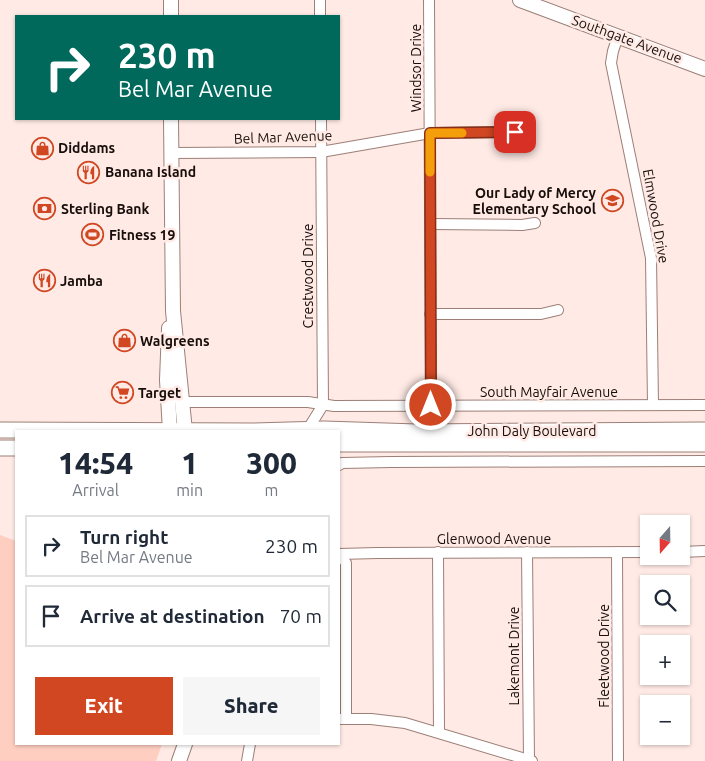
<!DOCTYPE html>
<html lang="en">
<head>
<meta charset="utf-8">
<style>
  :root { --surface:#fff; --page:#f6f6f7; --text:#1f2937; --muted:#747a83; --line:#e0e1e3; --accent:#d04722 }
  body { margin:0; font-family:Ubuntu,sans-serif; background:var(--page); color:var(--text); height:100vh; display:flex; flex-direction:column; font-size:19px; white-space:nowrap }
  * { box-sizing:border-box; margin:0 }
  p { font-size:16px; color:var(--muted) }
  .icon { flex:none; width:28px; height:28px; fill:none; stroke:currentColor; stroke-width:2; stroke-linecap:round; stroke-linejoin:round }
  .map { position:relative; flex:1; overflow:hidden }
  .panel { position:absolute; left:15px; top:430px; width:325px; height:315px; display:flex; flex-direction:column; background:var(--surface); border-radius:0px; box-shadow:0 1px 4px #0004 }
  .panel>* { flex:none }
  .banner { position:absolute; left:15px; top:15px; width:325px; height:105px; border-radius:0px; box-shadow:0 1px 4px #0004; background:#00695c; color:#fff; overflow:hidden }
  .needle { width:32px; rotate:200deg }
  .controls { position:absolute; left:640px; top:515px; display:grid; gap:10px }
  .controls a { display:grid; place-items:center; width:50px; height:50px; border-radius:0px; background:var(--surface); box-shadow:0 1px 4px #0004; font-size:25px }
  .pin { position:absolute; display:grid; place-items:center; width:42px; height:42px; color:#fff; margin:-21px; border-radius:10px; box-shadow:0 2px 8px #0006 }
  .me { position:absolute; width:55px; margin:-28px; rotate:0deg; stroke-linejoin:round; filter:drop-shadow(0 0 4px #0008) }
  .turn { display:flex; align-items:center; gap:18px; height:105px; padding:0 20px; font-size:22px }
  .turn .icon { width:65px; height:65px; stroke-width:2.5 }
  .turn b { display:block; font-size:35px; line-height:42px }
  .eta { display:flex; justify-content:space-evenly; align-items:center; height:85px; text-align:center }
  .eta b { font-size:30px; font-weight:800; line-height:35px }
  .cta { display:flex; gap:10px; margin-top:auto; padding:10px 20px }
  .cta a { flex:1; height:58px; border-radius:0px; background:var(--accent); color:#fff; font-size:20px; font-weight:800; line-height:58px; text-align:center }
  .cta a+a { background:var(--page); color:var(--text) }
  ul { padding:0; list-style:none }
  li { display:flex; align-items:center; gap:15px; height:62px; margin:0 10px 8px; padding:0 10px; border:2px solid var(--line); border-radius:0px }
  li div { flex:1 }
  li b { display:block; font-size:19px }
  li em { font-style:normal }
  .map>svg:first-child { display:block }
  .green { fill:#fecec1 }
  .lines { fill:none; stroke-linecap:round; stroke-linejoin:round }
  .street-casing { stroke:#9d7f77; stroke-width:12 }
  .secondary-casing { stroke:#9d7f77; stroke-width:16 }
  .primary-casing { stroke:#9d7f77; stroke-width:17 }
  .street { stroke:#fff; stroke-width:10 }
  .secondary { stroke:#fff; stroke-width:14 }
  .primary { stroke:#fff; stroke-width:15 }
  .route-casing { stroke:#872e16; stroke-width:12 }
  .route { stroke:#d04722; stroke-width:9 }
  .slow { stroke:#f59e0b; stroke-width:9 }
  .labels { text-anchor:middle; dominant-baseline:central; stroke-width:5; stroke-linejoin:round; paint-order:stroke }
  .street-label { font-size:14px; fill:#170d0a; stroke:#ffeae5 }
  .poi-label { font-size:14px; font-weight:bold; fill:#170d0a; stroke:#ffeae5; text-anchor:start }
</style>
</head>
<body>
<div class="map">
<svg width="705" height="761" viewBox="0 0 705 761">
  <rect width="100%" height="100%" fill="#ffeae5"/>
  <path class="green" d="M0,535l16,6v203h146l-6,17h-156z"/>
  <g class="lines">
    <defs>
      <g id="street">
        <path d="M320,0v16"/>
        <path d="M429,0l2,405"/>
        <path d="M618,36l-5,15 -2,12 40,195 2,147"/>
        <path d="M171,153l150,-1 109,-19 85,-1"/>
        <path d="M431,224l91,1 13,-2"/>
        <path d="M430,314h111l17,-4"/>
        <path d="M182,402h126l26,4 371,-1"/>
        <path d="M308,429l15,-24 -2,-286"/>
        <path d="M339,465l3,-2 49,-1 314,-1"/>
        <path d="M438,552l1,180"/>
        <path d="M527,552l2,208"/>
        <path d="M617,552l1,209"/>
        <path d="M681,552l24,-1"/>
        <path d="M339,554l38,-1 272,-1"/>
        <path d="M339,554l7,9v156"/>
        <path d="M339,719h32l34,4 127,38"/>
        <path d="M247,761l3,-17"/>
      </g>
      <g id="secondary">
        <path d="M171,0v16"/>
        <path d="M520,0l185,69"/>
        <path d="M171,119l2,192 12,120"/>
        <path d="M169,328l-2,52 3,51"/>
        <path d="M179,761l6,-17"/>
      </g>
      <g id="primary">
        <path d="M0,430l254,1 70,-2 93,3 288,-2"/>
        <path d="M339,444h366"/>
        <path d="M0,448h16"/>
      </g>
    </defs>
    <use href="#street" class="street-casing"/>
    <use href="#secondary" class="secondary-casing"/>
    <use href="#primary" class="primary-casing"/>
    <use href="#street" class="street"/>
    <use href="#secondary" class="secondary"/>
    <use href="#primary" class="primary"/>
  </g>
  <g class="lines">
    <defs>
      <path id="route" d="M431,405l-1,-272 85,-1"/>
    </defs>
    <use href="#route" class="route-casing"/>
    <use href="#route" class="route"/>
    <path class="slow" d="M430,172v-39h32"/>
  </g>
  <defs>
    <symbol id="shop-ring" viewBox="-11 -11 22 22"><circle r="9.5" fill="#ffeae5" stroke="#d04722" stroke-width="1.5"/><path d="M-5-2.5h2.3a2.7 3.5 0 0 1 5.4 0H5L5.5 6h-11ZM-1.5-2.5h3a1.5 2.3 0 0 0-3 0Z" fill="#d04722"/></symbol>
    <symbol id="restaurant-ring" viewBox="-11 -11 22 22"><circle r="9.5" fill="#ffeae5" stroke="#d04722" stroke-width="1.5"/><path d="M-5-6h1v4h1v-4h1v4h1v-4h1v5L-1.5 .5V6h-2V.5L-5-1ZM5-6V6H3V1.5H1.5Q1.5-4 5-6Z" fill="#d04722"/></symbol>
    <symbol id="school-ring" viewBox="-11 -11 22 22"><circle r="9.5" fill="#ffeae5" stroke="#d04722" stroke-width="1.5"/><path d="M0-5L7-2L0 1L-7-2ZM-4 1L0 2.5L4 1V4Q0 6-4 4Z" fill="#d04722"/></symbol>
    <symbol id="bank-ring" viewBox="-11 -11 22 22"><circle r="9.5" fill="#ffeae5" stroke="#d04722" stroke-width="1.5"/><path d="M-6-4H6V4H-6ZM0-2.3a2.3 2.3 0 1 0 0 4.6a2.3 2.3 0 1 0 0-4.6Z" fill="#d04722"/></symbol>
    <symbol id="stadium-ring" viewBox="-11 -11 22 22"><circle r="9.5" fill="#ffeae5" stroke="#d04722" stroke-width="1.5"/><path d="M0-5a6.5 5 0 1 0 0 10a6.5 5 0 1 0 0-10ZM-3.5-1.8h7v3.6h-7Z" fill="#d04722"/></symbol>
    <symbol id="supermarket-ring" viewBox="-11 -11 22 22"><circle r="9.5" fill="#ffeae5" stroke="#d04722" stroke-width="1.5"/><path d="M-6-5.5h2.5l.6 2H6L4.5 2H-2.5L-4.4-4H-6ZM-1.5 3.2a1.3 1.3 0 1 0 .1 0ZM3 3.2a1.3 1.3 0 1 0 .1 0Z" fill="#d04722"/></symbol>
  </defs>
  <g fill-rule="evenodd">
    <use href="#shop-ring" x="30" y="136" width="25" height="25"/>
    <use href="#restaurant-ring" x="76" y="160" width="25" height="25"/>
    <use href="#school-ring" x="600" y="188" width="25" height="25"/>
    <use href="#bank-ring" x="32" y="196" width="25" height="25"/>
    <use href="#stadium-ring" x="80" y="222" width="25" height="25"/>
    <use href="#restaurant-ring" x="32" y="268" width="25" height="25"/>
    <use href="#shop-ring" x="112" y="328" width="25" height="25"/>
    <use href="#supermarket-ring" x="110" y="380" width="25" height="25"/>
  </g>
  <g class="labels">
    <g class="street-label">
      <text transform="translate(627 39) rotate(20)">Southgate Avenue</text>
      <text transform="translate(416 68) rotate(-90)">Windsor Drive</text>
      <text transform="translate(283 137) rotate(-2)">Bel Mar Avenue</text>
      <text transform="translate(656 216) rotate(80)">Elmwood Drive</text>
      <text transform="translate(308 276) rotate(-90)">Crestwood Drive</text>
      <text x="549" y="392">South Mayfair Avenue</text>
      <text x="532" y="431">John Daly Boulevard</text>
      <text x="494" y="539">Glenwood Avenue</text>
      <text transform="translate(514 656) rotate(-90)">Lakemont Drive</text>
      <text transform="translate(604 656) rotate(-90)">Fleetwood Drive</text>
    </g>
    <g class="poi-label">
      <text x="58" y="148">Diddams</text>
      <text x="105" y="172">Banana Island</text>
      <text x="596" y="193" text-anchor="end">Our Lady of Mercy<tspan x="596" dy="16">Elementary School</tspan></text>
      <text x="61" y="209">Sterling Bank</text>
      <text x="109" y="235">Fitness 19</text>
      <text x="60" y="281">Jamba</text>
      <text x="140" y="341">Walgreens</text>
      <text x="138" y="393">Target</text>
    </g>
  </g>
</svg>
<div class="controls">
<a><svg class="needle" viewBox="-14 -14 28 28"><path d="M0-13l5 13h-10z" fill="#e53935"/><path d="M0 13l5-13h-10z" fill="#747a83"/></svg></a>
<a><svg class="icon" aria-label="search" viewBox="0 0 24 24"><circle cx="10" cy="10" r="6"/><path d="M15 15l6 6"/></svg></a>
<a>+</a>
<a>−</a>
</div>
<div class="pin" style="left:515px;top:132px;background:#d93025"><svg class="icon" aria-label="arrive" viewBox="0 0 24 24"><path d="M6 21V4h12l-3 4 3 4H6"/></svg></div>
<svg class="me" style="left:431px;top:405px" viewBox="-20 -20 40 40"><circle r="17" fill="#d04722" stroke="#fff" stroke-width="3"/><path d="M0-11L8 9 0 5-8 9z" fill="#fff"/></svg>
<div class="banner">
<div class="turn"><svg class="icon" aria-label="right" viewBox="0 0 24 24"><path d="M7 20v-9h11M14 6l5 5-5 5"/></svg><div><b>230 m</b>Bel Mar Avenue</div></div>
</div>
<section class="panel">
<div class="eta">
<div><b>14:54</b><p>Arrival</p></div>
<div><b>1</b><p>min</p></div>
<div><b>300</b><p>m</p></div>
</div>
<ul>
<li><svg class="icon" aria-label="right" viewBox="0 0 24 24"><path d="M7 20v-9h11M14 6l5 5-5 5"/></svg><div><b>Turn right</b><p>Bel Mar Avenue</p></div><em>230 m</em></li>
<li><svg class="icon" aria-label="arrive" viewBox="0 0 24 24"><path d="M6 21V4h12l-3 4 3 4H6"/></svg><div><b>Arrive at destination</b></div><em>70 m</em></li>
</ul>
<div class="cta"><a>Exit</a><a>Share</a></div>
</section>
</div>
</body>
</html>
